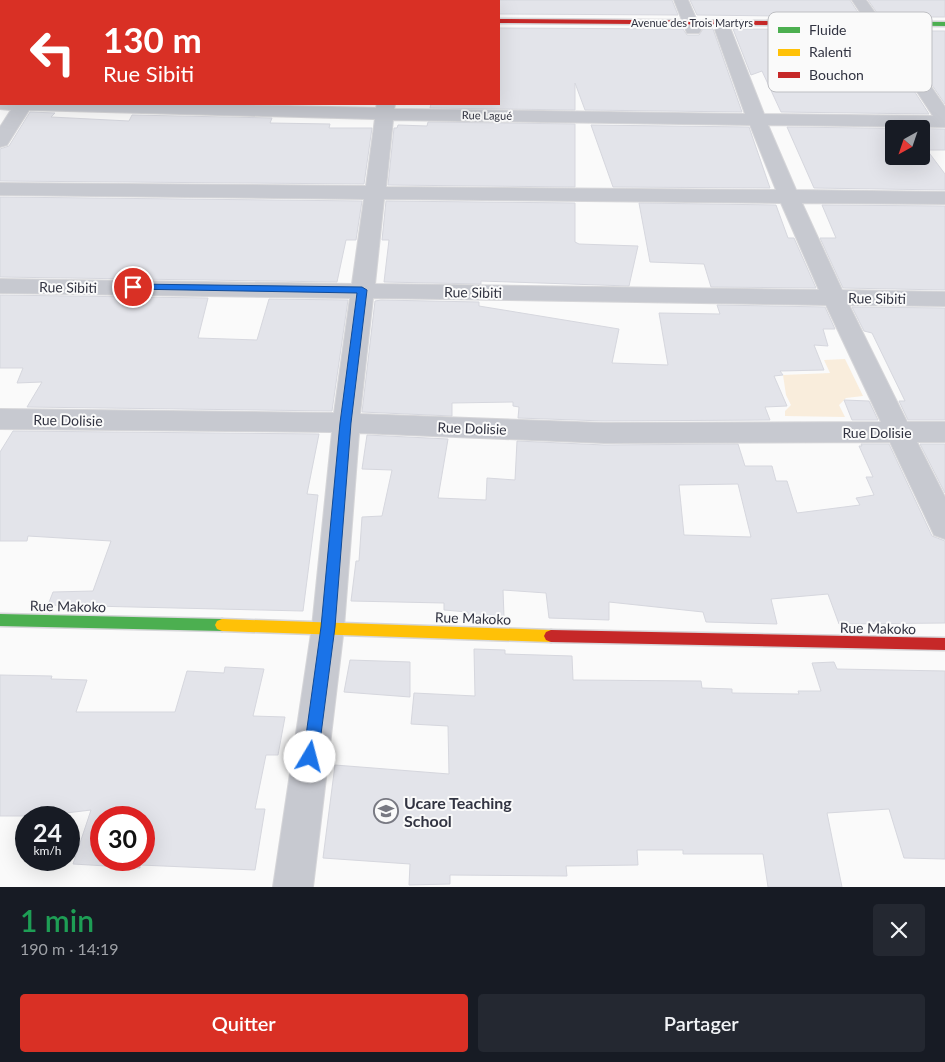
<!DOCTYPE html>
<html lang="fr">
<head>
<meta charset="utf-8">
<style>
  :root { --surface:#171b24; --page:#242831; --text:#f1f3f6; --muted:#9ea1a6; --accent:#d93025 }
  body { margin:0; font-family:Lato,sans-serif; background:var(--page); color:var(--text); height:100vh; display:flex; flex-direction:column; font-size:19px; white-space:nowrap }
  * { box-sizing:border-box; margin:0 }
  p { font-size:16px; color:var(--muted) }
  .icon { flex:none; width:28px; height:28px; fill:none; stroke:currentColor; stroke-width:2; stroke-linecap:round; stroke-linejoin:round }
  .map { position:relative; height:887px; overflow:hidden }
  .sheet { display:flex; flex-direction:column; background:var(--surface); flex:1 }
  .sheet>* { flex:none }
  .guide { position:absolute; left:0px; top:0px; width:500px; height:105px; box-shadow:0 5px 20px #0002; background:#d93025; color:#fff; overflow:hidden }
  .needle { width:32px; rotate:220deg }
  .fabs { position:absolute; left:885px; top:120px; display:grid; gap:10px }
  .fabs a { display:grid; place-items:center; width:45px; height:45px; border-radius:5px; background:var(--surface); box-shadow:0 5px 20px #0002; font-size:25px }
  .speed { position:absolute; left:15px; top:806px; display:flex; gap:10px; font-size:25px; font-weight:700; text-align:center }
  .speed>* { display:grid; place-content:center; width:65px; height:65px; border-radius:50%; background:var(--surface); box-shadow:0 5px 20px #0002; line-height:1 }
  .speed small { font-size:12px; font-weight:400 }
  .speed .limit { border:8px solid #d22; background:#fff; color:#111 }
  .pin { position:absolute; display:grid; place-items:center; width:42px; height:42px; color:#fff; margin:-21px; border:2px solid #fff; border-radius:50%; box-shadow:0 1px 5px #0007 }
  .me { position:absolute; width:55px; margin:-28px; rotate:8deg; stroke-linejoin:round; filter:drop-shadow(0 0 4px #0008) }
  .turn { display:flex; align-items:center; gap:18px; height:105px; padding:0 20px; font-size:22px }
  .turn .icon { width:65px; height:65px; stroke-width:2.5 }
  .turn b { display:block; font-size:35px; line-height:42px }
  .round { display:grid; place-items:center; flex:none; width:52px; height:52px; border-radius:5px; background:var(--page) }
  .headline { display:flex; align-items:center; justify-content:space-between; height:85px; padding:0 20px }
  h1 { font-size:30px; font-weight:600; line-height:38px; color:#1e9e55 }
  .primary-button { display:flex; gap:10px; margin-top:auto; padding:10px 20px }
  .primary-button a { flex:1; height:58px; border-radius:5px; background:var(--accent); color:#fff; font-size:20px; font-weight:600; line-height:58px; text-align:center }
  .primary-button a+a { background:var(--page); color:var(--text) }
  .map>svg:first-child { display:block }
  .green { fill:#f9eddc }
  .building { fill:#e3e4ea; stroke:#d6d7de; fill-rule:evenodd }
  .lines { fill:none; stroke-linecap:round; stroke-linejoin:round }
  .street-casing { stroke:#d6d6d9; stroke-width:2 }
  .fast-casing { stroke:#d6d6d9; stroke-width:3 }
  .slow-casing { stroke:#d6d6d9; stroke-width:3 }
  .jam-casing { stroke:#d6d6d9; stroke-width:3 }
  .street { fill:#c7c9d0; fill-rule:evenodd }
  .fast { fill:#4caf50; fill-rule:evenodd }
  .slow { fill:#ffc107; fill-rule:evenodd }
  .jam { fill:#c62828; fill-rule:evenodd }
  .route { fill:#1a73e8; stroke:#114b97 }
  .labels { text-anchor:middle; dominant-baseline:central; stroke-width:4; stroke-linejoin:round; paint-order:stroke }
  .far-street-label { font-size:11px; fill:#323442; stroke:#fafafa }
  .street-label { font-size:14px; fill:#323442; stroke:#fafafa }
  .near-poi-label { font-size:16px; font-weight:bold; fill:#323442; stroke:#fafafa; text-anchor:start }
  .key { fill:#fafafa; stroke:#bebfc3; stroke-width:1 }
  .key-label { font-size:14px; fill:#323442 }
</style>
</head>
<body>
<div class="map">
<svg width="945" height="887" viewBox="0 0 945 887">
  <rect width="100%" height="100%" fill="#fafafa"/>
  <path class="green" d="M845,359l18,37 -17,2 -7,7 6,12 -60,-1v-5l6,-6 -5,-10 -3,-20 47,-2 -6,-13z"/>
  <g class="building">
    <path d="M499,0h173l6,15 -179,-1z"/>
    <path d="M690,0h160l11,17 -164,-2z"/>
    <path d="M868,0h77v17h-65z"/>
    <path d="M499,28l184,1 4,6h12l4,-6h10l29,83 -157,-2 -10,-27v27l-145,-2 1,-4h68z"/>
    <path d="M733,29l142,1 54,84 -148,-2 -19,-41 -11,4z"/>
    <path d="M895,31h50v73z"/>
    <path d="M30,112l25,1 -4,4 78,4 3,-6 140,3 -2,5 60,1 -1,4h43l-8,56 -364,-3v-32l9,-3z"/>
    <path d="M428,122l147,2v63l-187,-2 6,-57h3l1,-3 29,1z"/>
    <path d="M591,125l158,2 21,61 -157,-1z"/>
    <path d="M787,127l158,2v21h-18l18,24v16l-131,-2zM894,129h27v27h-27z"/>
    <path d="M0,197l362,4 -6,39h-10l-9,42 -337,-5z"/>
    <path d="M386,201l189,2v39l4,2 59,2 -9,40 -148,-5v3l-97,-2 5,-42h-7z"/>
    <path d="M639,203l137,2 12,33h6l22,50 -105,-1 -7,-23 -54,-2z"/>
    <path d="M822,205l123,1v84l-102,-2 -23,-50h16z"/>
    <path d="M0,295l208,3 -10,40 59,2 12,-41 79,1 -16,111 -305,-4 15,-25 -25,1 6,-15h-23z"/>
    <path d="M381,300l98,2v4l140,23 -7,34 56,2 -9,-52 61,1 -3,-9 108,2 10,22h-12l5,17 -14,-1 10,25 -44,1 3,4 -9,1 13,30 -22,1 5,13 -166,1 -86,-3 1,-11 -6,-1v-4l-61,1v13l-90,-4 13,-111z"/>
    <path d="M852,307l93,1v112h-37l-9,-19h6l-33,-68 -8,-2z"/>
    <path d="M844,400l25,1 9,19h-26z"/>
    <path d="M13,431l306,3 -12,60 11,1 -15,116 -255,-6 5,-13 40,-1 18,-50 -83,-5 -1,5h-27v-89z"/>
    <path d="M367,435l81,4 -10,59 48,2 1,-22 28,2 2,-39 87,4 134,-1 7,22h27l4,15h11l10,32 63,-8 -4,-7 18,-3 -8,-18h7l-14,-31h3l-1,-2h28l43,92 13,5v82l-106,1 -11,-30 -57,5 6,25 -71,-2 -3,-10 -94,-10v18l-60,-2 -3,-25 -43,-3 1,27 -36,-1v-4l-24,-2v-7l-93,-2 5,-40h3l3,-44 20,-1 10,-46 -30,-1zM738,484l13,53 -67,-2 -5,-50z"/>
    <path d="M920,444h25v49z"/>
    <path d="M474,649l31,1v4l67,2 1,24 128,1 1,7 30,1v4l67,1 -1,-3h23l-9,-28 22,-1 3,7 108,2v188l-41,-1 -15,-49 -62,4 15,74h-74l-5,-33h-80v-4h-46l1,15 -72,1 1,10 -117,-1v9l-41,1 1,-21 -87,-6 12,-93 114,9 -1,-48 -37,-2 3,-31 61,3z"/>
    <path d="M350,660l60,2v35l-66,-5z"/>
    <path d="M225,667l39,2 -11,47 32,1 -7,38h-12l-11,54h10l-10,61 -115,-5v3l-67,-4 18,-54 -50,6h-41v-141l52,1 -1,3 36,1 -11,32h99l12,-41 37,2zM101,818h43v42h-43z"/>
  </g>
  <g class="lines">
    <defs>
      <g id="street">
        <rect x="93" y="0" width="14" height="1"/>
        <path d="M674,0h14l13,30 -2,3h-12z"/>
        <path d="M852,0h14l17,24 -3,3h-10z"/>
        <path d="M723,25l8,5 33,84 169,2 -56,-85 8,-5 6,2 54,79v20l-177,-2 28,65 149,2v12l-143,-1 40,87 103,2v14l-96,-1 58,117h38v20h-28l28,55v42l-11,-4 -44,-93 -286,1 -245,-10 -15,194 -31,260h-40l39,-260 20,-195 -332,-3v-20l334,4 16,-115 -350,-5v-14l352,5 12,-85 -364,-4v-12l366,3 9,-67 -346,-9 -22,35 -7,2v-20l11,-17 -11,-1v-10l1,5h197l178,4 1,-4h18l-1,5 351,5 -30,-84zM393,120l357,5 26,65 -390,-3zM384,199l397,4 38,87 -444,-6zM373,298l453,7 55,117 -277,1 -244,-9z"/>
      </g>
      <g id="fast">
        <path d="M767,21l178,1v4l-180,-2 -1,-1z"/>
        <path d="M0,614l222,5 5,2 2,4 -2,4 -5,2 -222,-5z"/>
      </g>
      <g id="slow">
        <rect x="0" y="14" width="1" height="4"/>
        <path d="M222,619l329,11 5,2 2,4 -2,4 -5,2 -329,-11 -5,-2 -2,-4 2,-4z"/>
      </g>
      <g id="jam">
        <path d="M499,19l268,2 3,2 -3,2 -268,-2z"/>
        <path d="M551,630l394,8v12l-394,-8 -5,-2 -2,-4 2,-4z"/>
      </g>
    </defs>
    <use href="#street" class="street-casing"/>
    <use href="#fast" class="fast-casing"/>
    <use href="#slow" class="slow-casing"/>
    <use href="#jam" class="jam-casing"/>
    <use href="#street" class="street"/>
    <use href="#fast" class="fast"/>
    <use href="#slow" class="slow"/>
    <use href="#jam" class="jam"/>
  </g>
  <path class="route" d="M133,284l229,3 5,3 -16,133 -16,204 -17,130 -2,5 -6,2 -5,-2 -2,-5 18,-130 19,-204 17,-130 -227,-4 -2,-2z"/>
  <defs>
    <symbol id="school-ring" viewBox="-11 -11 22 22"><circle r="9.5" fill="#fafafa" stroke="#787982" stroke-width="1.5"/><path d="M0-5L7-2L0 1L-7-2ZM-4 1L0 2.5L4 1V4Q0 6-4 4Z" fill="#787982"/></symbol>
  </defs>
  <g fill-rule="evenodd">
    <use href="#school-ring" x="372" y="797" width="28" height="28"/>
  </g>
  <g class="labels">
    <g class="far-street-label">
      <text x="692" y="22">Avenue des Trois Martyrs</text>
      <text transform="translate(487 115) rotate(1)">Rue Lagué</text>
    </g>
    <g class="street-label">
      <text transform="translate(68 287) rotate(1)">Rue Sibiti</text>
      <text transform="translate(473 292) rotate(1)">Rue Sibiti</text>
      <text transform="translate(877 298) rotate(1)">Rue Sibiti</text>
      <text transform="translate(68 420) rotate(1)">Rue Dolisie</text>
      <text transform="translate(472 428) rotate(2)">Rue Dolisie</text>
      <text x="877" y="432">Rue Dolisie</text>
      <text transform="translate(68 606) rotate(1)">Rue Makoko</text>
      <text transform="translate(473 618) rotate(2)">Rue Makoko</text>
      <text transform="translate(878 628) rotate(1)">Rue Makoko</text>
    </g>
    <g class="near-poi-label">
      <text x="404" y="802">Ucare Teaching<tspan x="404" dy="18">School</tspan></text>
    </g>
  </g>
  <rect x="768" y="12" width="164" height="80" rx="8" class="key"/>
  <rect x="778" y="27" width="22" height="6" fill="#4caf50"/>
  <rect x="778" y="49" width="22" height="7" fill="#ffc107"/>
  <rect x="778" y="72" width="22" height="6" fill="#c62828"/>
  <g class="key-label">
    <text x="809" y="35">Fluide</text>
    <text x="809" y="57">Ralenti</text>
    <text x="809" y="80">Bouchon</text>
  </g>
</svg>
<div class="fabs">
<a><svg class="needle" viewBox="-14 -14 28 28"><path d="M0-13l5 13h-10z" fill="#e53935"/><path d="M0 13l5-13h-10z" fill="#9ea1a6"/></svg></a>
</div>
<div class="speed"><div>24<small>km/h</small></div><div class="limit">30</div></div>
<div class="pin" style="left:133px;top:287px;background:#d93025"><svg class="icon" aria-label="arrive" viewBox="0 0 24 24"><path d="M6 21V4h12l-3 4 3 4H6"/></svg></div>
<svg class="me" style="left:310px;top:757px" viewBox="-20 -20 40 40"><circle r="19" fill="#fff"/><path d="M0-13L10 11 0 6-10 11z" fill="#1a73e8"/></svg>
<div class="guide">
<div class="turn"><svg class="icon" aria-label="left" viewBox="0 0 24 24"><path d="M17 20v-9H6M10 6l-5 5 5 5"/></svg><div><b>130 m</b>Rue Sibiti</div></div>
</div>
</div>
<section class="sheet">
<div class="headline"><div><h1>1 min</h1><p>190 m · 14:19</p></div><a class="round"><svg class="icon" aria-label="close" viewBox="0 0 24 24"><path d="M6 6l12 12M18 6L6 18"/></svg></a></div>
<div class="primary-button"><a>Quitter</a><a>Partager</a></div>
</section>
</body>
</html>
